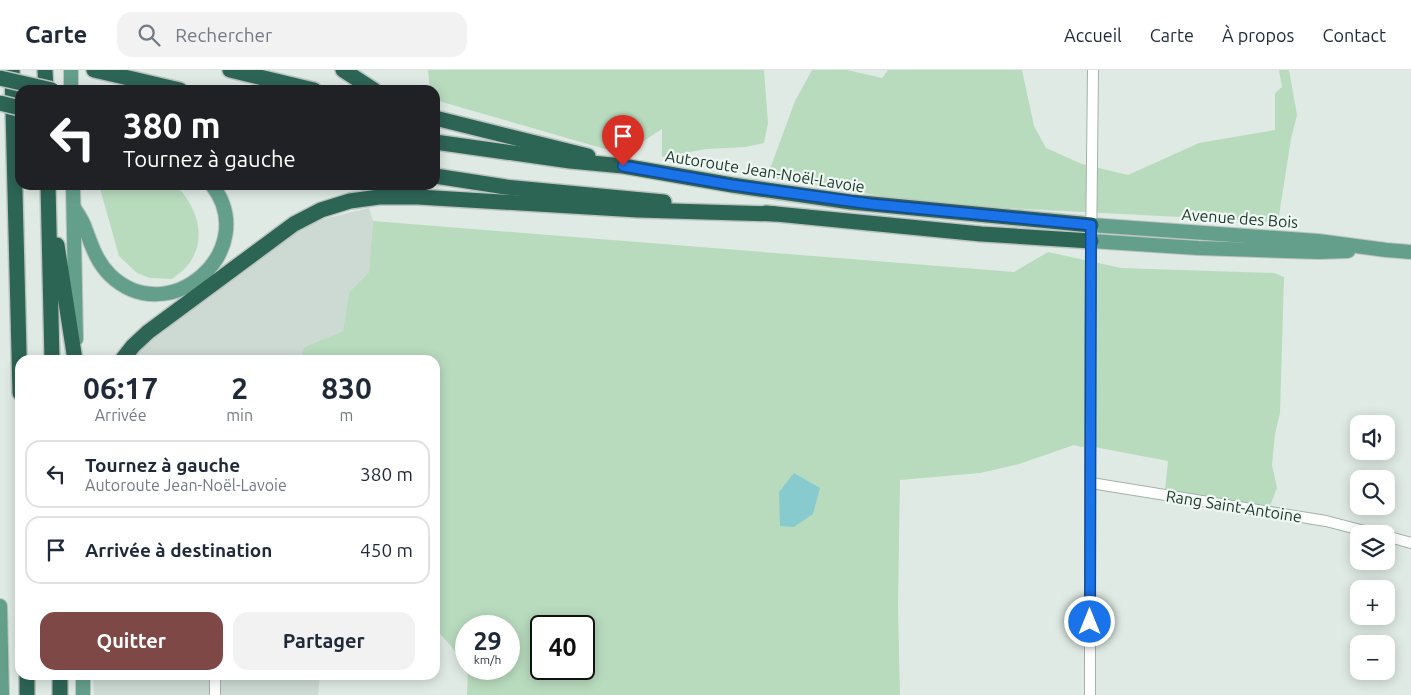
<!DOCTYPE html>
<html lang="fr">
<head>
<meta charset="utf-8">
<style>
  :root { --surface:#fff; --page:#f2f2f3; --text:#1f2937; --muted:#747a83; --line:#e0e1e3; --accent:#7d4845 }
  body { margin:0; font-family:Ubuntu,sans-serif; background:var(--page); color:var(--text); height:100vh; display:flex; flex-direction:column; font-size:19px; white-space:nowrap }
  * { box-sizing:border-box; margin:0 }
  p { font-size:16px; color:var(--muted) }
  .icon { flex:none; width:28px; height:28px; fill:none; stroke:currentColor; stroke-width:2; stroke-linecap:round; stroke-linejoin:round }
  .map { position:relative; flex:1; overflow:hidden }
  .drawer { position:absolute; left:15px; top:285px; width:425px; height:325px; display:flex; flex-direction:column; background:var(--surface); border-radius:15px; box-shadow:0 2px 12px #0003 }
  .drawer>* { flex:none }
  .hud { position:absolute; left:15px; top:15px; width:425px; height:105px; border-radius:15px; box-shadow:0 2px 12px #0003; background:#202124; color:#fff; overflow:hidden }
  .controls { position:absolute; left:1350px; top:345px; display:grid; gap:10px }
  .controls a { display:grid; place-items:center; width:45px; height:45px; border-radius:10px; background:var(--surface); box-shadow:0 2px 12px #0003; font-size:25px }
  .speed { position:absolute; left:455px; top:545px; display:flex; gap:10px; font-size:25px; font-weight:700; text-align:center }
  .speed>* { display:grid; place-content:center; width:65px; height:65px; border-radius:50%; background:var(--surface); box-shadow:0 2px 12px #0003; line-height:1 }
  .speed small { font-size:12px; font-weight:400 }
  .speed .limit { border:2px solid #111; border-radius:8px; background:#fff; color:#111 }
  .pin { position:absolute; display:grid; place-items:center; width:42px; height:42px; color:#fff; margin:-51px -21px; border-radius:50% 50% 50% 0; rotate:-45deg; box-shadow:0 0 5px #0007 }
  .pin .icon { rotate:45deg }
  .me { position:absolute; width:55px; margin:-28px; rotate:0deg; stroke-linejoin:round; filter:drop-shadow(0 0 4px #0008) }
  .turn { display:flex; align-items:center; gap:18px; height:105px; padding:0 25px; font-size:22px }
  .turn .icon { width:65px; height:65px; stroke-width:2.5 }
  .turn b { display:block; font-size:35px; line-height:42px }
  .eta { display:flex; justify-content:space-evenly; align-items:center; height:85px; text-align:center }
  .eta b { font-size:30px; font-weight:700; line-height:35px }
  .button { display:flex; gap:10px; margin-top:auto; padding:10px 25px }
  .button a { flex:1; height:58px; border-radius:15px; background:var(--accent); color:#fff; font-size:20px; font-weight:700; line-height:58px; text-align:center }
  .button a+a { background:var(--page); color:var(--text) }
  ul { padding:0; list-style:none }
  li { display:flex; align-items:center; gap:15px; height:68px; margin:0 10px 8px; padding:0 15px; border:2px solid var(--line); border-radius:15px }
  li div { flex:1 }
  li b { display:block; font-size:19px }
  li em { font-style:normal }
  header { display:flex; align-items:center; gap:30px; box-sizing:border-box; height:70px; padding:0 25px; background:var(--surface); border-bottom:1px solid var(--line) }
  header strong { font-size:24px }
  nav { display:flex; gap:28px; margin-inline-start:auto; font-size:18px }
  .search { width:350px; height:45px; background:var(--page); display:flex; align-items:center; gap:12px; box-sizing:border-box; padding:0 18px; border-radius:15px; color:var(--muted); font-size:19px }
  .map>svg:first-child { display:block }
  .built { fill:#cddad3 }
  .green { fill:#b8dbbe; fill-rule:evenodd }
  .water { fill:#87cbcf }
  .lines { fill:none; stroke-linecap:round; stroke-linejoin:round }
  .minor-casing { stroke:#a2b2ab; stroke-width:12 }
  .major-casing { stroke:#bcc4c1; stroke-width:16 }
  .highway-casing { stroke:#bcc4c1; stroke-width:18 }
  .minor { stroke:#fff; stroke-width:10 }
  .major { stroke:#649f8b; stroke-width:14 }
  .highway { stroke:#2d6555; stroke-width:15 }
  .highway-bridge-casing { stroke:#bcc4c1; stroke-width:18; stroke-linecap:butt }
  .highway-bridge { stroke:#2d6555; stroke-width:15 }
  .route-casing { stroke:#114b97; stroke-width:12 }
  .route { stroke:#1a73e8; stroke-width:9 }
  .labels { text-anchor:middle; dominant-baseline:central; stroke-width:4.5; stroke-linejoin:round; paint-order:stroke }
  .street-label { font-size:16px; fill:#203a31; stroke:#eff7f2 }
</style>
</head>
<body>
<header>
<strong>Carte</strong>
<div class="search"><svg class="icon" aria-label="search" viewBox="0 0 24 24"><circle cx="10" cy="10" r="6"/><path d="M15 15l6 6"/></svg>Rechercher</div>
<nav><a>Accueil</a><a>Carte</a><a>À propos</a><a>Contact</a></nav>
</header>
<div class="map">
<svg width="1411" height="625" viewBox="0 0 1411 625">
  <rect width="100%" height="100%" fill="#dfeae4"/>
  <g class="built">
    <path d="M369,138l4,13 -4,51 -20,20 -6,39 -39,16 -4,13h-170l11,-16 170,-122z"/>
    <path d="M93,605h227l-2,20h-224z"/>
  </g>
  <g class="green">
    <path d="M428,0h336l4,53 -4,20 -18,4 -40,2 -44,8v-28l-23,15 -34,5 -170,-49v-10h-5z"/>
    <path d="M812,0h35l35,8 6,-8h134l12,56 12,22 36,16 46,11 71,-32 76,-13v-37l7,-6 -3,-17h10l8,45 -6,24 -13,83 -348,-18 -163,-27 28,-76z"/>
    <path d="M99,115h76c20,18 32,49 17,74 -5,9 -12,14 -20,20l-22,-1 -13,-5 -18,-17z"/>
    <path d="M373,151l641,51 34,-20 73,16 153,5 10,4 -4,136 -5,21 -3,31 5,23 -7,18 -105,-15 3,-30 -79,-15 -8,1 -7,-2 -55,19 -39,9 -80,7 -2,126 2,89h-433l1,-26h41v-43h-43v40l-15,-20 -16,-18v-268h-135l4,-13 39,-16 6,-39 20,-20zM541,556h43v43h-43z"/>
  </g>
  <path class="water" d="M794,403l26,15 -7,26 -19,13 -14,-1 -1,-34z"/>
  <g class="lines">
    <defs>
      <g id="minor">
        <path d="M1091,413l235,38 50,13"/>
        <path d="M1386,466l25,7"/>
        <path d="M215,625v-20"/>
        <path d="M1090,625v-348l3,-277"/>
      </g>
      <g id="major">
        <path d="M71,0v20"/>
        <path d="M73,115l3,154"/>
        <path d="M74,138c4,6 9,13 11,20 7,18 11,33 25,47 59,57 152,-25 102,-90"/>
        <path d="M1091,155l227,16 68,9 25,2"/>
        <path d="M1091,171l107,7 121,4 29,-1"/>
        <path d="M0,536l2,89"/>
        <path d="M83,605v20"/>
      </g>
      <g id="highway">
        <path d="M12,0l8,323"/>
        <path d="M45,0l1,20"/>
        <path d="M94,0l86,20"/>
        <path d="M230,0l84,20"/>
        <path d="M343,0l31,20"/>
        <path d="M435,48l153,38"/>
        <path d="M435,72l135,19 53,5 109,19 119,17 240,23"/>
        <path d="M435,106l71,11 158,15"/>
        <path d="M48,115l4,175"/>
        <path d="M766,143l215,21 110,7"/>
        <path d="M57,175l18,115"/>
        <path d="M122,290l11,-14 15,-14 146,-108 27,-14 29,-9 29,-4h39l220,13 137,4"/>
        <path d="M27,605v20"/>
        <path d="M60,605v20"/>
      </g>
    </defs>
    <use href="#minor" class="minor-casing"/>
    <use href="#major" class="major-casing"/>
    <use href="#highway" class="highway-casing"/>
    <use href="#minor" class="minor"/>
    <use href="#major" class="major"/>
    <use href="#highway" class="highway"/>
    <defs>
      <g id="highway-bridge">
        <path d="M0,8l52,12"/>
        <path d="M0,33l20,5"/>
      </g>
    </defs>
    <use href="#highway-bridge" class="highway-bridge-casing"/>
    <use href="#highway-bridge" class="highway-bridge"/>
  </g>
  <g class="lines">
    <defs>
      <path id="route" d="M623,96l109,19 139,19 220,21 -1,397"/>
    </defs>
    <use href="#route" class="route-casing"/>
    <use href="#route" class="route"/>
  </g>
  <g class="labels">
    <g class="street-label">
      <text transform="translate(765 101) rotate(9)">Autoroute Jean-Noël-Lavoie</text>
      <text transform="translate(1240 148) rotate(4)">Avenue des Bois</text>
      <text transform="translate(1234 436) rotate(9)">Rang Saint-Antoine</text>
    </g>
  </g>
</svg>
<div class="controls">
<a><svg class="icon" aria-label="sound" viewBox="0 0 24 24"><path d="M4 9h4l5-4v14l-5-4H4zM17 9q2 3 0 6"/></svg></a>
<a><svg class="icon" aria-label="search" viewBox="0 0 24 24"><circle cx="10" cy="10" r="6"/><path d="M15 15l6 6"/></svg></a>
<a><svg class="icon" aria-label="layers" viewBox="0 0 24 24"><path d="M12 4l9 5-9 5-9-5zM3 14l9 5 9-5"/></svg></a>
<a>+</a>
<a>−</a>
</div>
<div class="speed"><div>29<small>km/h</small></div><div class="limit">40</div></div>
<div class="pin" style="left:623px;top:96px;background:#d93025"><svg class="icon" aria-label="arrive" viewBox="0 0 24 24"><path d="M6 21V4h12l-3 4 3 4H6"/></svg></div>
<svg class="me" style="left:1090px;top:552px" viewBox="-20 -20 40 40"><circle r="17" fill="#1a73e8" stroke="#fff" stroke-width="3"/><path d="M0-11L8 9 0 5-8 9z" fill="#fff"/></svg>
<div class="hud">
<div class="turn"><svg class="icon" aria-label="left" viewBox="0 0 24 24"><path d="M17 20v-9H6M10 6l-5 5 5 5"/></svg><div><b>380 m</b>Tournez à gauche</div></div>
</div>
<section class="drawer">
<div class="eta">
<div><b>06:17</b><p>Arrivée</p></div>
<div><b>2</b><p>min</p></div>
<div><b>830</b><p>m</p></div>
</div>
<ul>
<li><svg class="icon" aria-label="left" viewBox="0 0 24 24"><path d="M17 20v-9H6M10 6l-5 5 5 5"/></svg><div><b>Tournez à gauche</b><p>Autoroute Jean-Noël-Lavoie</p></div><em>380 m</em></li>
<li><svg class="icon" aria-label="arrive" viewBox="0 0 24 24"><path d="M6 21V4h12l-3 4 3 4H6"/></svg><div><b>Arrivée à destination</b></div><em>450 m</em></li>
</ul>
<div class="button"><a>Quitter</a><a>Partager</a></div>
</section>
</div>
</body>
</html>
